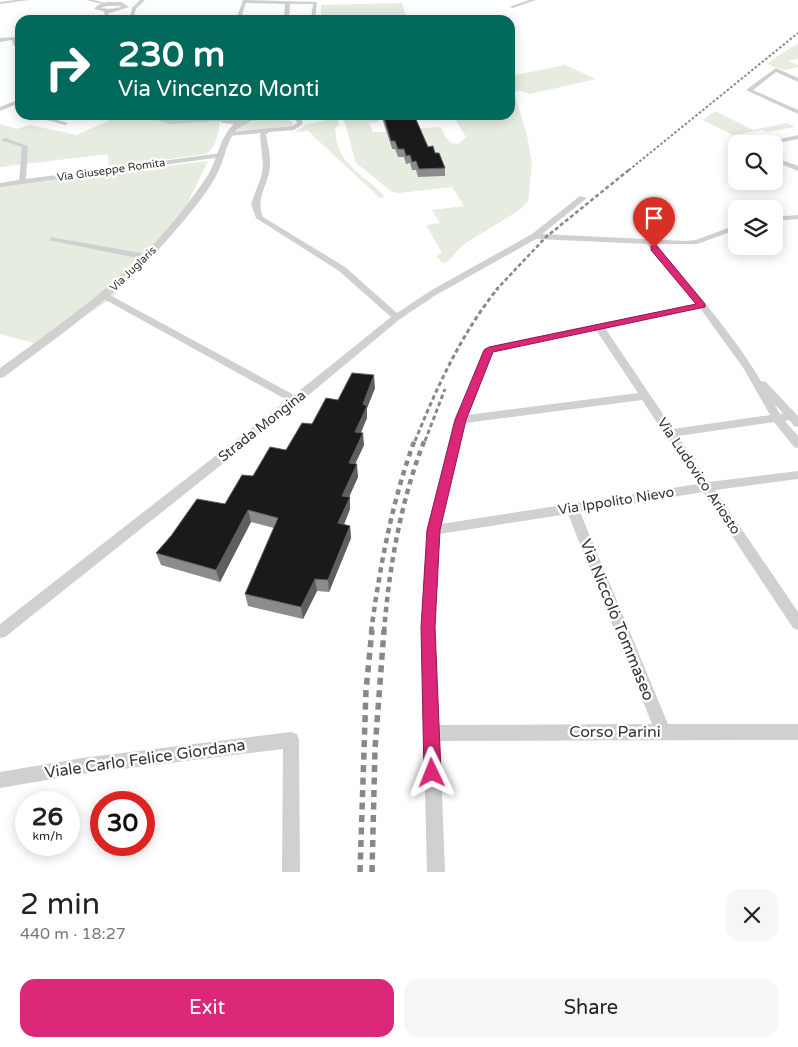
<!DOCTYPE html>
<html lang="en">
<head>
<meta charset="utf-8">
<style>
  :root { --surface:#fff; --page:#f6f6f6; --text:#222; --muted:#767676; --accent:#db2777 }
  body { margin:0; font-family:"Varela Round",sans-serif; background:var(--page); color:var(--text); height:100vh; display:flex; flex-direction:column; font-size:19px; white-space:nowrap }
  * { box-sizing:border-box; margin:0 }
  p { font-size:16px; color:var(--muted) }
  .icon { flex:none; width:28px; height:28px; fill:none; stroke:currentColor; stroke-width:2; stroke-linecap:round; stroke-linejoin:round }
  .map { position:relative; height:872px; overflow:hidden }
  .sheet { display:flex; flex-direction:column; background:var(--surface); flex:1 }
  .sheet>* { flex:none }
  .guide { position:absolute; left:15px; top:15px; width:500px; height:105px; border-radius:15px; box-shadow:0 2px 12px #0003; background:#00695c; color:#fff; overflow:hidden }
  .controls { position:absolute; left:728px; top:135px; display:grid; gap:10px }
  .controls a { display:grid; place-items:center; width:55px; height:55px; border-radius:10px; background:var(--surface); box-shadow:0 2px 12px #0003; font-size:25px }
  .speed { position:absolute; left:15px; top:791px; display:flex; gap:10px; font-size:25px; font-weight:700; text-align:center }
  .speed>* { display:grid; place-content:center; width:65px; height:65px; border-radius:50%; background:var(--surface); box-shadow:0 2px 12px #0003; line-height:1 }
  .speed small { font-size:12px; font-weight:400 }
  .speed .limit { border:8px solid #d22; background:#fff; color:#111 }
  .pin { position:absolute; display:grid; place-items:center; width:42px; height:42px; color:#fff; margin:-51px -21px; border-radius:50% 50% 50% 0; rotate:-45deg; box-shadow:0 0 5px #0007 }
  .pin .icon { rotate:45deg }
  .me { position:absolute; width:55px; margin:-28px; rotate:358deg; stroke-linejoin:round; filter:drop-shadow(0 0 4px #0008) }
  .turn { display:flex; align-items:center; gap:18px; height:105px; padding:0 20px; font-size:22px }
  .turn .icon { width:65px; height:65px; stroke-width:2.5 }
  .turn b { display:block; font-size:35px; line-height:42px }
  .round { display:grid; place-items:center; flex:none; width:52px; height:52px; border-radius:15px; background:var(--page) }
  .head { display:flex; align-items:center; justify-content:space-between; height:85px; padding:0 20px }
  h1 { font-size:30px; font-weight:600; line-height:38px }
  .action { display:flex; gap:10px; margin-top:auto; padding:10px 20px }
  .action a { flex:1; height:58px; border-radius:15px; background:var(--accent); color:#fff; font-size:20px; font-weight:600; line-height:58px; text-align:center }
  .action a+a { background:var(--page); color:var(--text) }
  .map>svg:first-child { display:block }
  .green { fill:#e6ecdf }
  .lines { fill:none; stroke-linecap:round; stroke-linejoin:round }
  .minor { fill:#d0d0d0; fill-rule:evenodd }
  .tertiary { fill:#d0d0d0; fill-rule:evenodd }
  .rail-far4 { stroke:#888; stroke-width:2; stroke-dasharray:2.5 2; stroke-linecap:butt }
  .rail-far3 { stroke:#888; stroke-width:2.5; stroke-dasharray:4 2.5; stroke-linecap:butt }
  .rail-far2 { stroke:#888; stroke-width:3; stroke-dasharray:4.5 3; stroke-linecap:butt }
  .rail-far1 { stroke:#888; stroke-width:4.5; stroke-dasharray:5.5 4.5; stroke-linecap:butt }
  .rail { stroke:#888; stroke-width:5.5; stroke-dasharray:7 5.5; stroke-linecap:butt }
  .wall { fill:#8c8c8c }
  .shaded-wall { fill:#5f5f5f }
  .building { fill:#1a1a1a; stroke:#5f5f5f }
  .route { fill:#db2777; stroke:#8e194d }
  .labels { text-anchor:middle; dominant-baseline:central; stroke-width:5; stroke-linejoin:round; paint-order:stroke }
  .far-street-label { font-size:11px; fill:#333; stroke:#fff }
  .street-label { font-size:14px; fill:#333; stroke:#fff }
  .near-street-label { font-size:16px; fill:#333; stroke:#fff }
</style>
</head>
<body>
<div class="map">
<svg width="798" height="872" viewBox="0 0 798 872">
  <rect width="100%" height="100%" fill="#fff"/>
  <g class="green">
    <path d="M402,3l4,13 -85,2v-13z"/>
    <path d="M798,44v15l-10,2 10,4v2l-14,3 -17,-6c11,-9 20,-14 31,-20z"/>
    <path d="M565,65l31,14 -66,15 -9,-3 -7,1 13,43 5,29 -4,38 -10,9 -54,33 -16,17 -6,2 -5,-7 5,-3 -16,-28 14,-2 -8,-13 32,-4 -12,-19 -53,6 -7,-1 -36,-29 -12,-43 14,-1 -1,-4h20l1,7 -9,1 4,9h13l5,17h4l3,8h6l2,6h4l2,7h4l2,7 26,-1 -35,-47 32,-2 5,11 5,5 7,1 8,-7 -11,-18 -7,-4h62v-39z"/>
    <path d="M715,111l38,19 34,-7 8,4 -28,5 -4,-2 -30,5 -30,-15z"/>
    <path d="M122,115h79l19,4c-1,13 -3,27 -14,35l-97,13 -1,-13 -108,13v-43l16,5 14,-4 46,10z"/>
    <path d="M337,118l2,8 -4,1c1,7 1,14 3,20 6,19 34,35 47,50l-5,1 -72,-67 -13,1 12,-8z"/>
    <path d="M286,119l7,3v2l-3,2 -52,5 1,-5c15,-6 31,-7 47,-7z"/>
    <path d="M208,161l-30,61 -67,77 -70,46 -41,-11v-148z"/>
  </g>
  <g class="lines">
    <g class="minor">
      <path d="M15,0h14l-29,4v-2z"/>
      <path d="M86,0h8l15,4 -2,1z"/>
      <path d="M140,0h5l-9,9 -3,11h-4l3,-12z"/>
      <path d="M243,0l74,2 -2,18h-31l1,-16 -39,-1 -6,17h-4zM290,4h23l-2,14h-22z"/>
      <path d="M529,0h7l-23,8 -4,-1z"/>
      <path d="M104,10h4l1,7 -2,3h-5l3,-3z"/>
      <path d="M475,18l2,2h-64l2,-1z"/>
      <path d="M16,37l2,9h-4l-2,-6 -12,2v-4z"/>
      <path d="M776,68l22,10v4l-22,-10 -23,18 45,20v4l-52,-24z"/>
      <path d="M20,99v4l-20,8v-4z"/>
      <path d="M29,115h11l28,8 -3,2z"/>
      <path d="M142,115h10l17,5 51,-3 3,2 -3,2 -51,3z"/>
      <path d="M275,115h25l3,9 -9,6 -25,2 -3,3c2,11 5,22 4,32 -2,19 -15,31 -7,50l82,50 52,46 33,-22 102,-57 48,-38 7,2 -45,36 144,7 10,-1 40,-15v5l-39,14h-41c36,44 76,88 105,137l5,1 32,34v11l-4,-1 -5,-6 -4,1 13,15v12l-4,-1 -20,-25 -96,14 31,46 89,-11v8l-83,11 83,122v18l-5,-2 -90,-136 -123,20 88,212h130v16l-358,1 5,131h-18l-6,-245 6,-97 27,-110 31,-72 211,-44 -49,-60 -111,-5 -100,56 -36,24 -101,84 -294,234 -5,1v-14l287,-224 -185,-102v-4h6l186,101 97,-78 -52,-46 -83,-53 -5,-14 10,-27 2,-11 -3,-31 1,-2 -32,3 -3,-2 3,-2 63,-6 5,-3 -2,-6 -43,4 -3,-2zM700,308l44,61 26,46 -97,14 -68,-101zM596,330l42,63 -171,22 26,-63zM642,400l56,84 -257,40 24,-101zM774,404l9,9 -3,1zM568,514l84,210 -213,1 -4,-98 4,-93z"/>
      <path d="M798,135v4l-24,5h-15z"/>
      <path d="M5,138l23,8 -2,33 196,-26 3,2 -3,2 -222,30v-4l19,-3 3,-33 -19,-6 -1,-1z"/>
      <path d="M774,157l24,9v5l-24,-10z"/>
      <path d="M798,215v4l-24,2v-4z"/>
      <path d="M50,237l97,17 4,3 -4,3 -94,-19h-3z"/>
      <path d="M291,732l6,2 2,6 1,132h-18l1,-123 -201,25 -82,14v-16l82,-14z"/>
    </g>
    <g class="tertiary">
      <path d="M107,2h14l8,5 -19,6 -16,-4 4,-4zM107,6h13l1,1 -11,2 -9,-1z"/>
      <path d="M213,115c8,0 12,5 20,5 10,0 19,-5 29,-5 -9,8 -21,8 -28,18 -8,11 -10,27 -16,39 -8,17 -26,39 -38,53 -50,61 -113,105 -176,152l-4,1v-10c62,-45 125,-88 174,-147 12,-15 24,-31 34,-46 10,-16 11,-37 26,-51l-12,-1z"/>
    </g>
    <path class="rail-far4" d="M629,170l169,-137"/>
    <path class="rail-far3" d="M496,290l50,-53 84,-68"/>
    <g class="rail-far2">
      <path d="M415,441c22,-54 46,-107 83,-153"/>
      <path d="M425,441l20,-52"/>
    </g>
    <g class="rail-far1">
      <path d="M371,632c9,-66 21,-131 44,-193"/>
      <path d="M384,632c5,-64 17,-133 41,-193"/>
    </g>
    <g class="rail">
      <path d="M360,872l6,-182 6,-60"/>
      <path d="M372,872l3,-123 9,-119"/>
    </g>
  </g>
  <g class="wall">
    <path d="M381,115h33l14,32 7,6 10,15v8l-27,1 -2,-7h-4l-2,-7 -4,1 -2,-7h-6l-3,-8h-3z"/>
    <path d="M375,388l-8,20v10l-6,15 3,12 -9,19 3,13 -9,20 1,12 -6,16 6,1 1,12 -22,54 -12,-1 -14,28 -55,-13 -3,-12 29,-66 -23,-6 -31,60 -59,-17 -5,-12 69,-49 28,-28 33,-26 26,-26 26,-24z"/>
  </g>
  <g class="shaded-wall">
    <path d="M374,375l1,13 -8,20v10l-12,27v-13l8,-28z"/>
    <path d="M363,433l1,12 -14,30 -1,-12z"/>
    <path d="M357,464l1,13 -14,31 -2,-12z"/>
    <path d="M350,497v12l-11,27 -1,-13z"/>
    <path d="M248,510l3,12 -31,60 -4,-12z"/>
    <path d="M350,526l1,12 -22,54 -1,-12z"/>
    <path d="M315,579l2,12 -14,28 -2,-12z"/>
  </g>
  <g class="building">
    <path d="M383,115h31l14,32 5,-1 2,7h4l6,15 -26,1 -3,-8 -4,1 -2,-7 -4,1 -2,-7h-6l-3,-8h-4z"/>
    <path d="M352,373l22,2 -11,29 4,2 -12,26 8,1 -14,30 8,1 -15,32 8,1 -12,26 12,3 -22,54 -13,-1 -14,28 -56,-13 33,-76 -30,-8 -32,60 -60,-17 15,-17 26,-37 28,5 17,-29 11,1 17,-29 16,3 16,-27 10,1 14,-26 12,2z"/>
  </g>
  <path class="route" d="M651,246h6l48,58v3l-212,45 -27,68 -26,110 -5,97 6,146 -3,6 -6,2 -5,-2 -3,-6 -3,-146 6,-97 28,-110 29,-70 5,-3 207,-43 -45,-54z"/>
  <g class="labels">
    <g class="far-street-label">
      <text transform="translate(111 170) rotate(-8)">Via Giuseppe Romita</text>
      <text transform="translate(133 269) rotate(-44)">Via Juglaris</text>
    </g>
    <g class="street-label">
      <text transform="translate(262 426) rotate(-38)">Strada Mongina</text>
      <text transform="translate(699 476) rotate(56)">Via Ludovico Ariosto</text>
      <text transform="translate(616 501) rotate(-9)">Via Ippolito Nievo</text>
    </g>
    <g class="near-street-label">
      <text transform="translate(617 620) rotate(68)">Via Niccolò Tommaseo</text>
      <text x="615" y="732">Corso Parini</text>
      <text transform="translate(145 759) rotate(-8)">Viale Carlo Felice Giordana</text>
    </g>
  </g>
</svg>
<div class="controls">
<a><svg class="icon" aria-label="search" viewBox="0 0 24 24"><circle cx="10" cy="10" r="6"/><path d="M15 15l6 6"/></svg></a>
<a><svg class="icon" aria-label="layers" viewBox="0 0 24 24"><path d="M12 4l9 5-9 5-9-5zM3 14l9 5 9-5"/></svg></a>
</div>
<div class="speed"><div>26<small>km/h</small></div><div class="limit">30</div></div>
<div class="pin" style="left:654px;top:248px;background:#d93025"><svg class="icon" aria-label="arrive" viewBox="0 0 24 24"><path d="M6 21V4h12l-3 4 3 4H6"/></svg></div>
<svg class="me" style="left:432px;top:773px" viewBox="-20 -20 40 40"><path d="M0-17L14 15 0 8-14 15z" fill="#db2777" stroke="#fff" stroke-width="4"/></svg>
<div class="guide">
<div class="turn"><svg class="icon" aria-label="right" viewBox="0 0 24 24"><path d="M7 20v-9h11M14 6l5 5-5 5"/></svg><div><b>230 m</b>Via Vincenzo Monti</div></div>
</div>
</div>
<section class="sheet">
<div class="head"><div><h1>2 min</h1><p>440 m · 18:27</p></div><a class="round"><svg class="icon" aria-label="close" viewBox="0 0 24 24"><path d="M6 6l12 12M18 6L6 18"/></svg></a></div>
<div class="action"><a>Exit</a><a>Share</a></div>
</section>
</body>
</html>
